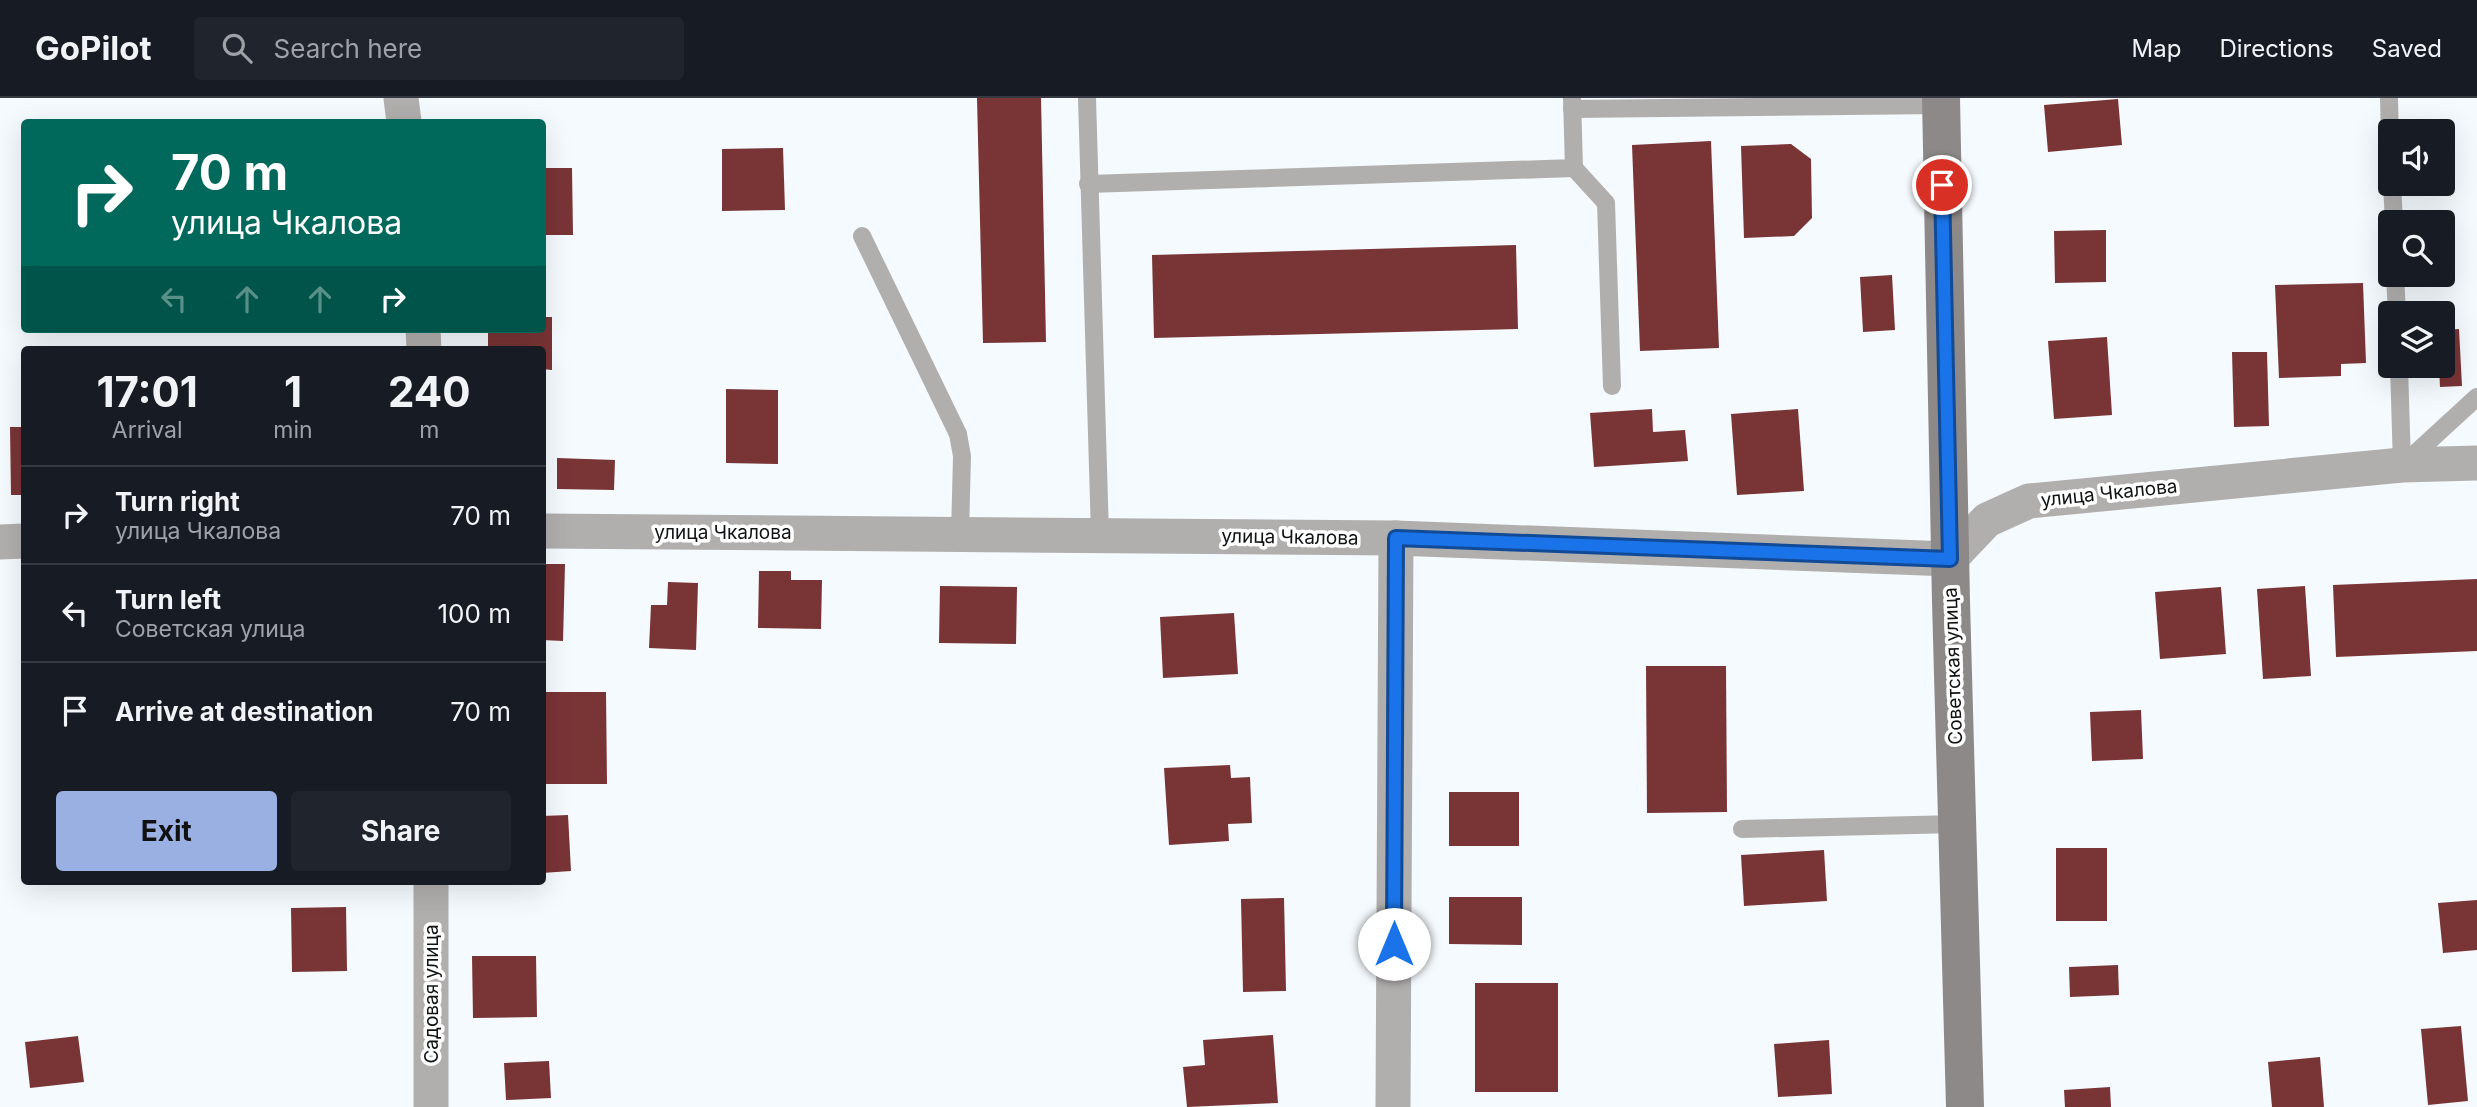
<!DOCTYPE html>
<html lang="en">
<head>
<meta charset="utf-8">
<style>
  :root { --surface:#171b24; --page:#20242c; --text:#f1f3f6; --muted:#9ea1a6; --line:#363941; --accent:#9ab0e3 }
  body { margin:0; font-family:Inter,sans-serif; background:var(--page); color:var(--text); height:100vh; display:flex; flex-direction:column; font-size:26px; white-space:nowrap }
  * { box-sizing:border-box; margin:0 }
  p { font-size:23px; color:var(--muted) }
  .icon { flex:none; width:38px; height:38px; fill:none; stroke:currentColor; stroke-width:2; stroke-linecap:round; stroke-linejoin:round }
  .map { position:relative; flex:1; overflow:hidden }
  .sheet { position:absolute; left:21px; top:248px; width:525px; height:539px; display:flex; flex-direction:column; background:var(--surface); border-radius:7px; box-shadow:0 7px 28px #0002 }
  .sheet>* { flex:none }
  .top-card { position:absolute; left:21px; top:21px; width:525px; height:214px; border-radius:7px; box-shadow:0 7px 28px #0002; background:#00695c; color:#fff; overflow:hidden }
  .tools { position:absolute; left:2378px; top:21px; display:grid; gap:14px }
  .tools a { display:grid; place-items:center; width:77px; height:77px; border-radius:7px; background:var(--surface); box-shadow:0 7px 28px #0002; font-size:35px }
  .pin { position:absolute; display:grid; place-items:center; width:60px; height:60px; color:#fff; margin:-30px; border:4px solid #fff; border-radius:50%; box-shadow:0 2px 7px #0007 }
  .me { position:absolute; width:77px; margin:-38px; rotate:0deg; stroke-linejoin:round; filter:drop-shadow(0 0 5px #0008) }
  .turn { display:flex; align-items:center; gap:24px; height:147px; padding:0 35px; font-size:32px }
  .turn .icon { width:91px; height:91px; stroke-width:2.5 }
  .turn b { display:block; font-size:49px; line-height:60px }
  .lanes { display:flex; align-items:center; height:66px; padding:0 35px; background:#0003; justify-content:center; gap:35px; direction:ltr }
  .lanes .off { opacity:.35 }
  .eta { display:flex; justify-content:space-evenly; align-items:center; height:119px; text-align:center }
  .eta b { font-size:42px; font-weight:700; line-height:49px }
  .button { display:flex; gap:14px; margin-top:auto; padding:14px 35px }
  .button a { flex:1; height:80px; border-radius:7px; background:var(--accent); color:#111; font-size:28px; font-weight:700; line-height:80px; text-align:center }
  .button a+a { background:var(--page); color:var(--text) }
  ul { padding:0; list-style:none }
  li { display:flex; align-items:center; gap:21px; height:98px; padding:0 35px; border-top:2px solid var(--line) }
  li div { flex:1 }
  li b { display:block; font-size:26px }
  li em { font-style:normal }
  header { display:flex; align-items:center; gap:42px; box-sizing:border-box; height:98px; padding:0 35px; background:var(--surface); border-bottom:2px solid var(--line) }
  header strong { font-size:33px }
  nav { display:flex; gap:38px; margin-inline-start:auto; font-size:24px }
  .search { width:490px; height:63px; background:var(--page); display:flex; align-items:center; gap:18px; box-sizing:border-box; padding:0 24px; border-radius:7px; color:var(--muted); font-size:26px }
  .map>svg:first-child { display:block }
  .building { fill:#793436 }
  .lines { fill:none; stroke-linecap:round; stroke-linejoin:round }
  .lane { stroke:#b1aeae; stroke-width:18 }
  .street { stroke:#b1aeae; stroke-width:35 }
  .secondary { stroke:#8e8989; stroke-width:38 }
  .route-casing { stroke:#114b97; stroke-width:18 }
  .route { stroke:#1a73e8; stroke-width:12 }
  .labels { text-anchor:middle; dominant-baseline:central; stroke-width:7; stroke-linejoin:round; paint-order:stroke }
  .street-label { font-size:19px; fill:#101213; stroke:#fff }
</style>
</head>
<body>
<header>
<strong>GoPilot</strong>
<div class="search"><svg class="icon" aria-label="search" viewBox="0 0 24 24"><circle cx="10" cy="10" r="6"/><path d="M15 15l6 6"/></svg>Search here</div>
<nav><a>Map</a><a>Directions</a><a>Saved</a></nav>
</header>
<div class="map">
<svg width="2477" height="1009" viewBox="0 0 2477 1009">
  <rect width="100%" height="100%" fill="#f5fafe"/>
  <g class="building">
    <path d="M977,0h64l5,244 -63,1z"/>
    <path d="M2118,1l4,46 -74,7 -4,-47z"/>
    <path d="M1711,43l8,207 -79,3 -8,-206z"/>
    <path d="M1791,46l20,15 1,59 -18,18 -50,2 -3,-92z"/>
    <path d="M783,50l2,62 -63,1v-62z"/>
    <path d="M542,70h30l1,67h-31z"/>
    <path d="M2106,132v52l-51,1 -1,-52z"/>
    <path d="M1516,147l2,84 -364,9 -2,-83z"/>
    <path d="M1892,177l3,55 -32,2 -3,-55z"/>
    <path d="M2363,185l3,80 -25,1v12l-62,2 -4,-93z"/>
    <path d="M542,219h10v53l-10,-1v-19h-54v-21h54z"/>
    <path d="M2459,231l3,57 -22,1 -1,-21h4v-36z"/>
    <path d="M2107,239l5,78 -58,4 -6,-78z"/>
    <path d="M2232,254h35l2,74 -35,1z"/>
    <path d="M726,291l52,1v74l-52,-1z"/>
    <path d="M1652,311l1,23 32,-2 3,31 -94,6 -4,-54z"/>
    <path d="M1798,311l6,82 -67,4 -6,-81z"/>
    <path d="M10,329h14v68h-13z"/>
    <path d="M557,360l58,2 -1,30 -57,-1z"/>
    <path d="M542,466h23l-2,77 -21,-1z"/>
    <path d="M759,473h32v9h31l-1,49 -63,-1z"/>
    <path d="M2477,481v72l-141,6 -3,-72z"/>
    <path d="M668,484l30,1 -2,67 -47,-2 2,-43h16z"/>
    <path d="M940,488l77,1 -1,57 -77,-1z"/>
    <path d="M2305,488l6,90 -48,3 -6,-90z"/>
    <path d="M2221,489l5,67 -66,5 -5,-67z"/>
    <path d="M1234,515l4,61 -75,4 -3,-61z"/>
    <path d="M1646,568h80l1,146 -80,1z"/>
    <path d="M542,594h64l1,92h-65z"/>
    <path d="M2141,612l2,49 -51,2 -2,-49z"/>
    <path d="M1230,667l1,13 19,-1 2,46 -24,1 1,17 -60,4 -5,-77z"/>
    <rect x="1449" y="694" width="70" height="54"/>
    <path d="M568,717l3,56 -29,2v-57z"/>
    <rect x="2056" y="750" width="51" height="73"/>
    <path d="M1824,752l3,51 -83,5 -3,-51z"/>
    <path d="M1449,799h73v48l-73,-1z"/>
    <path d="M1284,800l2,93 -43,1 -2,-93z"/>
    <path d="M2477,802v50l-34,3 -5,-50z"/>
    <path d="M346,809l1,64 -55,1 -1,-64z"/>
    <path d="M472,858h64l1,61 -64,1z"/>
    <path d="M2118,867l1,30 -49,2 -1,-30z"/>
    <rect x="1475" y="885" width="83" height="109"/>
    <path d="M2461,928l7,75 -40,4 -7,-76z"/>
    <path d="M1273,937l5,68 -91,4 -4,-40 22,-2 -2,-25z"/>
    <path d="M78,938l6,46 -54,6 -5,-46z"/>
    <path d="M1829,942l3,54 -54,3 -4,-53z"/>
    <path d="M2320,959l4,50h-52l-4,-45z"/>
    <path d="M549,963l2,37 -45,2 -2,-37z"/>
    <path d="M2110,989l1,20h-46l-1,-17z"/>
  </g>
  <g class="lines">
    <g class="lane">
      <path d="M1087,0l13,437"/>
      <path d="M2389,0l1,40"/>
      <path d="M1572,11l369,-4"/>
      <path d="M1574,70l32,35 6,183"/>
      <path d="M1088,86l486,-16 -2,-70"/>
      <path d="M2392,86l2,38"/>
      <path d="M862,138l96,198 4,22 -2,78"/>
      <path d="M2395,177l2,38"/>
      <path d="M2399,268l3,99"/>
      <path d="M2405,365l72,-66"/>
      <path d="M1742,731l215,-5"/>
    </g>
    <g class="street">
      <path d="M401,0l3,24"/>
      <path d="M423,231l1,21"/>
      <path d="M542,433l854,7 554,21 37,-39 42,-19 373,-36 75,-2"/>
      <path d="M0,444l24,-1"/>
      <path d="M431,784v225"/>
      <path d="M1393,1009l3,-569"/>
    </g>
    <path class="secondary" d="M1941,0l10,504 14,505"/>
  </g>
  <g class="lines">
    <defs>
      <path id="route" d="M1394,846l2,-406 554,21 -8,-374"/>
    </defs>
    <use href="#route" class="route-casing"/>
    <use href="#route" class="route"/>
  </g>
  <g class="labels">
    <g class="street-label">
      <text transform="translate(2109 395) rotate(-6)">улица Чкалова</text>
      <text x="723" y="434">улица Чкалова</text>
      <text transform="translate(1290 439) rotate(1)">улица Чкалова</text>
      <text transform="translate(1953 568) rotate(-92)">Советская улица</text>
      <text transform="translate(431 896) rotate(-90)">Садовая улица</text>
    </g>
  </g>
</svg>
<div class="tools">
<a><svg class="icon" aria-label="sound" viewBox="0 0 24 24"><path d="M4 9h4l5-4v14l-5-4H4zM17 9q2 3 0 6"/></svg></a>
<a><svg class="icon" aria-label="search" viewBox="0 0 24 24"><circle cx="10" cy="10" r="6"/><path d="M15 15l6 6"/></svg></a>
<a><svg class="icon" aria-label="layers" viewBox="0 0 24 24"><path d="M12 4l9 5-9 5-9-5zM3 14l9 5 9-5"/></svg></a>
</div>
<div class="pin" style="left:1942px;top:87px;background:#d93025"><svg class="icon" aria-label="arrive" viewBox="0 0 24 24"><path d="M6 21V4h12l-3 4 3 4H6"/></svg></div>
<svg class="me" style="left:1394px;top:846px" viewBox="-20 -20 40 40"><circle r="19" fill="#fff"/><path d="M0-13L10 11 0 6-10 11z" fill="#1a73e8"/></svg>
<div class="top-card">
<div class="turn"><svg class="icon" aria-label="right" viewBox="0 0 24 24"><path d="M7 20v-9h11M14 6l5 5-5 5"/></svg><div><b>70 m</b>улица Чкалова</div></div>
<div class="lanes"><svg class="icon off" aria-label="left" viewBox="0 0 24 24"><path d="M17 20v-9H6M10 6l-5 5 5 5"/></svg><svg class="icon off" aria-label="ahead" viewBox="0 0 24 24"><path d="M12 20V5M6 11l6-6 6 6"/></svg><svg class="icon off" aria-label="ahead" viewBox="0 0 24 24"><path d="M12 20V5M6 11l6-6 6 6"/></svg><svg class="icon" aria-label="right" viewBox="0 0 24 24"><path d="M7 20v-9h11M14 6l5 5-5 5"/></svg></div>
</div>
<section class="sheet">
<div class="eta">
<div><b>17:01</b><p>Arrival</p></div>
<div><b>1</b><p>min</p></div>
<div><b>240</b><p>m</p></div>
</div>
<ul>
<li><svg class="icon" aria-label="right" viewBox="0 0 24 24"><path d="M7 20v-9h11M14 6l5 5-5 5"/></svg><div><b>Turn right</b><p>улица Чкалова</p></div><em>70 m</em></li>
<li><svg class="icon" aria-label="left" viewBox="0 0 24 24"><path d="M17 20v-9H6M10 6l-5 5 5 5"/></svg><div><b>Turn left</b><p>Советская улица</p></div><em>100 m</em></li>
<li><svg class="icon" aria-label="arrive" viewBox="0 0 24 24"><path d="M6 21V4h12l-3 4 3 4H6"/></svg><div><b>Arrive at destination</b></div><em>70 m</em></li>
</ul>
<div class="button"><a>Exit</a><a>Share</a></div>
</section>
</div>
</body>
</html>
